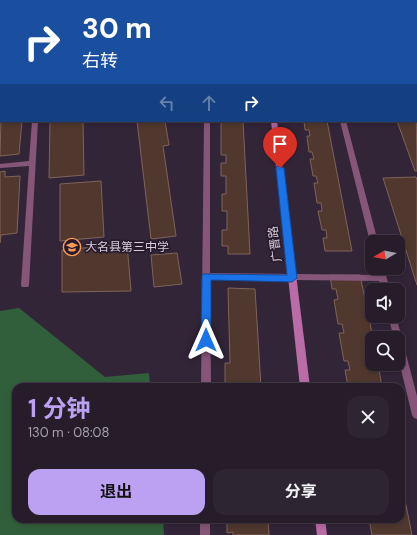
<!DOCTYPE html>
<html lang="zh">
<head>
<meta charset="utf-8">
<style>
  :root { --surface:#261c2a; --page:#2e2532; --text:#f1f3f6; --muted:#a4a1a8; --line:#423a47; --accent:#bca0f2 }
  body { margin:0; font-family:"DM Sans","Noto Sans SC",sans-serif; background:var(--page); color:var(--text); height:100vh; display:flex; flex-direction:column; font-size:15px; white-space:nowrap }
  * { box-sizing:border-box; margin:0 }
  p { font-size:13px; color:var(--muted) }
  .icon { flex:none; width:22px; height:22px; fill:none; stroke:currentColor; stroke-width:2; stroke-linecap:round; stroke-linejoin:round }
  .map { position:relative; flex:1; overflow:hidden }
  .details { position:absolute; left:12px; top:383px; width:393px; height:140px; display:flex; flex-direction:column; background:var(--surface); border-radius:12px; box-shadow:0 2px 6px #0003,0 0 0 1px var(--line) }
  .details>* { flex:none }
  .top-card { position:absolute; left:0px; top:0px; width:417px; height:122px; box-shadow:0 2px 6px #0003,0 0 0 1px var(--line); background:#1a4fa0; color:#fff; overflow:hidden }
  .needle { width:26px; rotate:260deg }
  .buttons { position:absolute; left:365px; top:235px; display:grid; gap:8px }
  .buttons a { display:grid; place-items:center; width:40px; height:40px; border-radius:8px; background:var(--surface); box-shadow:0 2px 6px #0003,0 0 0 1px var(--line); font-size:20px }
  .pin { position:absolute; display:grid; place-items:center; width:34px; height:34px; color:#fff; margin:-41px -17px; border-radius:50% 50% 50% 0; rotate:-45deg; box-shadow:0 0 4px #0007 }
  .pin .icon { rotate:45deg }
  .me { position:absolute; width:44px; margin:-22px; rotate:0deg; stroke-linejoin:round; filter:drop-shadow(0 0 3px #0008) }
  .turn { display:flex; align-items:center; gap:14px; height:84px; padding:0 16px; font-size:18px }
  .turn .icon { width:52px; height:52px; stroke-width:2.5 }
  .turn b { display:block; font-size:28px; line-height:34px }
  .lanes { display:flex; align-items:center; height:38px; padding:0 16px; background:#0003; justify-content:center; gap:20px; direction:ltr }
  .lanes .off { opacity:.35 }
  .round { display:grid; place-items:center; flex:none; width:42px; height:42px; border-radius:12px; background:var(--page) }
  .summary { display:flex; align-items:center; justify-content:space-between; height:68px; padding:0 16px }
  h1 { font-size:24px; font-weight:700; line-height:30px; color:var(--accent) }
  .button { display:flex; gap:8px; margin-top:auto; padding:8px 16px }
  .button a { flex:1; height:46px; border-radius:12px; background:var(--accent); color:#111; font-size:16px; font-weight:700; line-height:46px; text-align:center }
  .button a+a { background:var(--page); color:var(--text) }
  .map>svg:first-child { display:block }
  .green { fill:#325f3b }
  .building { fill:#50382e; stroke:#7f6358 }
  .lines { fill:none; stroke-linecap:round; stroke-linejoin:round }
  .lane { fill:#865679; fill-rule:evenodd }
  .street { fill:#865679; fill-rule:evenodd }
  .secondary { fill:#b96ca5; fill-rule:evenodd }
  .route { fill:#1a73e8; stroke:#114b97 }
  .labels { text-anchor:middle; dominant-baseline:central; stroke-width:3.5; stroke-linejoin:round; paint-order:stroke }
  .street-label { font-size:12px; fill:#d7ceda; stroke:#291b2e }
  .poi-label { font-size:12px; fill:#d7ceda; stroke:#291b2e; text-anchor:start }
</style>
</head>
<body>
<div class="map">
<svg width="417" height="535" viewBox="0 0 417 535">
  <rect width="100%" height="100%" fill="#332538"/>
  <path class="green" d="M19,308l86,69 44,-4 1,14h-134v132h147l1,16h-164v-224z"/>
  <g class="building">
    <path d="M331,0h86v6l-1,-5h-100z"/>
    <path d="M416,101l1,70h-2l-18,-50h19z"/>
    <path d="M1,118v3h21l-3,33 -19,2z"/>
    <path d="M50,121h33l1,54 -35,3z"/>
    <path d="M137,121h28l4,24 -6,1 13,90 -25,3z"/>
    <path d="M221,121h22l7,133h-22v-8h-6v-16h5v-19h-5v-17h4v-18h-5v-13h5v-8h-5z"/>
    <path d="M304,121h23l25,130h-27l-2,-13h4l-1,-8h-4l-4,-19h4l-1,-8h-4l-3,-20h4l-2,-7h-3l-3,-17h4l-2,-7h-3l-2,-16h3l-1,-6h-4z"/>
    <path d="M5,171v6l15,-1 -3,57 -16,2 -1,8v-71z"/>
    <path d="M416,177l1,3v105l-34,-107z"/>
    <path d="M101,181l3,56 -44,4v-57z"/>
    <path d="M127,244l4,47 -69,1v-42z"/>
    <path d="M177,253l5,31 -28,3 -3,-32z"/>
    <path d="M330,275h30l13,63 -1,26h6l4,23h-34l-3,-17h5l-2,-9h-4l-5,-28h5l-2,-9h-4l-4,-24 4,-1 -2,-10h-4z"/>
    <path d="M228,288l27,1 6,98h-31v-4h-5v-20h5z"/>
    <path d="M401,480l11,55h-40l-3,-16h32z"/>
    <path d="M227,519h41l1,16h-36v-3l-6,1z"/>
  </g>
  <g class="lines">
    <g class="lane">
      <rect x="416" y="73" width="1" height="4"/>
      <rect x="0" y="99" width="1" height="4"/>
      <path d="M32,121h6l-9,164 -1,2h-6l-1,-2 8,-119 -29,2v-4l29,-3z"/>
      <path d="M204,121h6v152l168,2 -2,-7h8l6,22h-8l-3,-9 -169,-2 1,108h-10z"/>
      <path d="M340,121h6l32,121h-6v2l-2,-2z"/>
      <path d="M388,316h8l21,80v23l-3,-1 -2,-3 -14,-58v-19h-4z"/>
      <rect x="200" y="519" width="10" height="16"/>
    </g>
    <path class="street" d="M160,0h6l1,1h-6z"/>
    <g class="secondary">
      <rect x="262" y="0" width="6" height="1"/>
      <rect x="416" y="25" width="1" height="4"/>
      <rect x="0" y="56" width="1" height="4"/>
      <path d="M271,121h6l33,266h-10z"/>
      <path d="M315,519h10l2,16h-10z"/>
    </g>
  </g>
  <path class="route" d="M277,166h3l4,2 13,110 -5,4 -81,-2v60l-1,2h-8l-1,-2 1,-64 1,-2 84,1 -11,-107z"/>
  <defs>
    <symbol id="school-ring" viewBox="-11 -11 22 22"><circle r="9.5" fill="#291b2e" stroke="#fe9b59" stroke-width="1.5"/><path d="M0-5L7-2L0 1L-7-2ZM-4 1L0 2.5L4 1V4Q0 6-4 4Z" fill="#fe9b59"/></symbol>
  </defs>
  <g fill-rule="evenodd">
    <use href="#school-ring" x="62" y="237" width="20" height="20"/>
  </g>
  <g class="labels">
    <g class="street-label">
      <text transform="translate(275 244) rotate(-97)">广晋路</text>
    </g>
    <g class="poi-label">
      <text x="85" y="247">大名县第三中学</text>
    </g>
  </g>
</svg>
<div class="buttons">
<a><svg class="needle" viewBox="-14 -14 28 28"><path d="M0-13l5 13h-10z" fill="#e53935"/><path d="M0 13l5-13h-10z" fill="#a4a1a8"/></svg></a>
<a><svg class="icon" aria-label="sound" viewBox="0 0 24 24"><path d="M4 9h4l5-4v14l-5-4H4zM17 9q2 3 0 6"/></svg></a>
<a><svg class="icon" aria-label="search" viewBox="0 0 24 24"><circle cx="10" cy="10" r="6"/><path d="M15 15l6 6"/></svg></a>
</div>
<div class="pin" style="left:280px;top:168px;background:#d93025"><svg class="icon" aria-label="arrive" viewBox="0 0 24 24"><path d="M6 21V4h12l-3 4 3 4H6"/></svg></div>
<svg class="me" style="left:206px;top:340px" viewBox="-20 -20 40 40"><path d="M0-17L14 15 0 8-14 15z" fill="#1a73e8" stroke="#fff" stroke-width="4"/></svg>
<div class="top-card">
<div class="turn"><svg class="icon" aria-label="right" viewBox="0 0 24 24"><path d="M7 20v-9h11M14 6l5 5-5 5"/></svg><div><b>30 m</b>右转</div></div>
<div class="lanes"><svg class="icon off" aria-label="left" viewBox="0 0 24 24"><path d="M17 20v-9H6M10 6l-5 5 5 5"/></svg><svg class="icon off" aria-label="ahead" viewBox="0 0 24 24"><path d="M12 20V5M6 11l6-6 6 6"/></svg><svg class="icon" aria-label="right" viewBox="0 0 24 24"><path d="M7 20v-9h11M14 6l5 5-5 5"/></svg></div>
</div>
<section class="details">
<div class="summary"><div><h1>1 分钟</h1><p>130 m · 08:08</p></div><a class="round"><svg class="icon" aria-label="close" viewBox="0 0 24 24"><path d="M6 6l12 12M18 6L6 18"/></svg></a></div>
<div class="button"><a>退出</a><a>分享</a></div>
</section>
</div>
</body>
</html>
